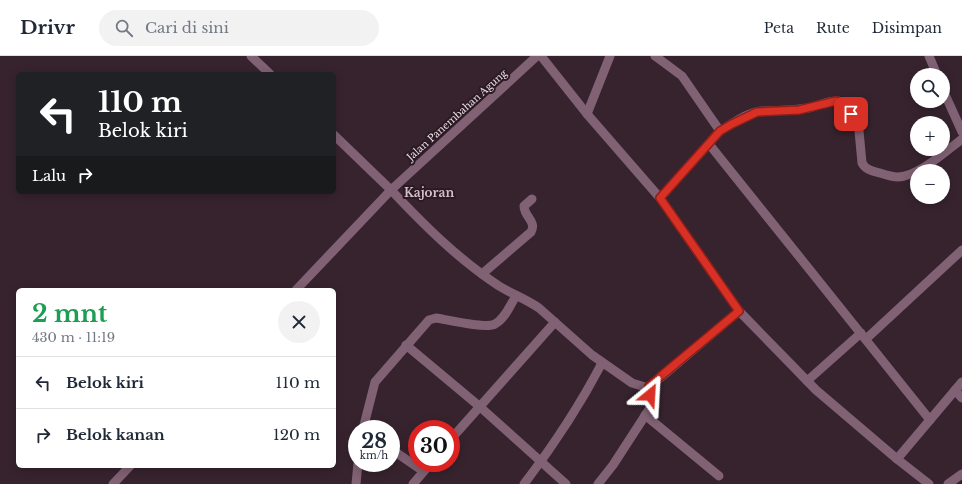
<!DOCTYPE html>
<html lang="id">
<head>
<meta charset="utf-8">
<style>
  :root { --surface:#fff; --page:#f2f2f3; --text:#1f2937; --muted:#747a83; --line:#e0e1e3 }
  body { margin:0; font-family:"Libre Baskerville",serif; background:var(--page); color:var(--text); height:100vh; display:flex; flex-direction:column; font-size:15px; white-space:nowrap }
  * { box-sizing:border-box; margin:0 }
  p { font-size:13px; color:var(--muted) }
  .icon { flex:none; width:22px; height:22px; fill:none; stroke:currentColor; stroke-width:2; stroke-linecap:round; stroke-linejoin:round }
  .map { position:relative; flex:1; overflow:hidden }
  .side { position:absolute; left:16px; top:232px; width:320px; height:180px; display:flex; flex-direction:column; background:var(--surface); border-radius:6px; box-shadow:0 2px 10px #0003 }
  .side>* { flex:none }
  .guide { position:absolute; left:16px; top:16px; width:320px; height:122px; border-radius:6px; box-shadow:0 2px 10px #0003; background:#202124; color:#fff; overflow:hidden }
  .buttons { position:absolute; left:910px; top:12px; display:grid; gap:8px }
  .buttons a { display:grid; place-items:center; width:40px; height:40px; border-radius:50%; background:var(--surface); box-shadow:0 2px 10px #0003; font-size:20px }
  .speed { position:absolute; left:348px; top:364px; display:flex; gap:8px; font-size:20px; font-weight:700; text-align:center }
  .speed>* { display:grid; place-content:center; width:52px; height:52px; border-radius:50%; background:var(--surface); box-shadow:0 2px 10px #0003; line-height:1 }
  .speed small { font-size:10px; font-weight:400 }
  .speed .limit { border:6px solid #d22; background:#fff; color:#111 }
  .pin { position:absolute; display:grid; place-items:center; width:34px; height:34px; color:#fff; margin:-17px; border-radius:8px; box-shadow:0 2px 6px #0006 }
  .me { position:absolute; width:44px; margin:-22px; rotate:27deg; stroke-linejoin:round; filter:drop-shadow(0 0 3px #0008) }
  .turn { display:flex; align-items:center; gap:14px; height:84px; padding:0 16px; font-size:18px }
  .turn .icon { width:52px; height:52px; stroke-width:2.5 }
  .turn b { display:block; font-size:28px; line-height:34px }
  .then { display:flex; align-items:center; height:38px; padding:0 16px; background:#0003; gap:8px; font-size:15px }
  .round { display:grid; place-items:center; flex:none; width:42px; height:42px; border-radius:21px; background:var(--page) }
  .summary { display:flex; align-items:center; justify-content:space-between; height:68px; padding:0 16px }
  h1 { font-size:24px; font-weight:700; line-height:30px; color:#1e9e55 }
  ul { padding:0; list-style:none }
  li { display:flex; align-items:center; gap:12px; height:52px; padding:0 16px; border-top:1px solid var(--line) }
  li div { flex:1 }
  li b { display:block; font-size:15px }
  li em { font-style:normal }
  header { display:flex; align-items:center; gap:24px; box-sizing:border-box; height:56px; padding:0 20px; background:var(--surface); border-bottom:1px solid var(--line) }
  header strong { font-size:19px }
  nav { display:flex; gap:22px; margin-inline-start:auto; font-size:14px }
  .search { width:280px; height:36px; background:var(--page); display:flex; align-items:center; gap:10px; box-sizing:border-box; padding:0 14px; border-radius:22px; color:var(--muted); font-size:15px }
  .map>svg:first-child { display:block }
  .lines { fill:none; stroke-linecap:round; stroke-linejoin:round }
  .minor { stroke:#816174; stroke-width:9 }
  .route-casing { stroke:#8d1f18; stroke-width:10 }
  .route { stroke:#d93025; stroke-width:7 }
  .labels { text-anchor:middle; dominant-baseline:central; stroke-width:4; stroke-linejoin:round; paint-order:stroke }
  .street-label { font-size:10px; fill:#e9dce3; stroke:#2b1924 }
  .quarter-label { font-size:12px; font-weight:bold; fill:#d6bdcb; stroke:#2b1924 }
</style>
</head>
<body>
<header>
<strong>Drivr</strong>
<div class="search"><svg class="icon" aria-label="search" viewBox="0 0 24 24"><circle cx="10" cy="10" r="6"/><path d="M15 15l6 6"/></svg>Cari di sini</div>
<nav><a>Peta</a><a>Rute</a><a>Disimpan</a></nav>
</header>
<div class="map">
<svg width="962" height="428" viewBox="0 0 962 428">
  <rect width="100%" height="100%" fill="#36232e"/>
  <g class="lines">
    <g class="minor">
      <path d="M251,0l19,18"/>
      <path d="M541,0l46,58 73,84 79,113 77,79 81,69 32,25"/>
      <path d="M655,0l27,20 38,55c12,-7 27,-19 42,-20 16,-1 31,0 46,-3 10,-2 21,-8 30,-7 10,7 18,19 21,30l3,32c4,7 10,8 18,10 6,2 12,4 18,4 21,-1 48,-26 64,-38"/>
      <path d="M929,0l8,19"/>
      <path d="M943,34l19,42"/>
      <path d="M587,58l23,-58"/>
      <path d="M334,79l57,55 146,-134"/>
      <path d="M709,88l221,276"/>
      <path d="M660,142l60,-67"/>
      <path d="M482,218l49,-42c6,-11 -7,-15 -7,-26l8,-7"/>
      <path d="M296,234l95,-100c33,35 67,69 108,96 13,8 27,13 40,22l53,47 40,28 13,4 4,-1 11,-8 79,-67"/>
      <path d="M866,283l96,-89"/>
      <path d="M406,289l73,61 87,78"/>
      <path d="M807,325l54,-48"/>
      <path d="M955,334l7,8"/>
      <path d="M645,359l74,61"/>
      <path d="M363,373l12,-47 54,-62 7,-2c12,2 50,11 59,6 10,-5 15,-19 21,-28"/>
      <path d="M451,383l104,-117"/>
      <path d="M391,393l32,22"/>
      <path d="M897,403l65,-77"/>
      <path d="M113,428l17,-18"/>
      <path d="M356,428l2,-21"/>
      <path d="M413,428l18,-21"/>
      <path d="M524,428c29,-38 56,-79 78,-121"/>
      <path d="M598,428l15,-19 37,-57 -1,-22"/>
      <path d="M948,428l14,-10"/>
    </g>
  </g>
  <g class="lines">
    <defs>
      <path id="route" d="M650,339l-1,-9 90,-75 -79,-113 60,-67 12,-7 25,-12 42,-2 37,-9 5,2 10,11"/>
    </defs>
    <use href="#route" class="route-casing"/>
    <use href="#route" class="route"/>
  </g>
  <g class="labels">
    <g class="street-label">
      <text transform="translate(457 59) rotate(-42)">Jalan Panembahan Agung</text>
    </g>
    <g class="quarter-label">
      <text x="429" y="136">Kajoran</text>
    </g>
  </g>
</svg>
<div class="buttons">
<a><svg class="icon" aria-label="search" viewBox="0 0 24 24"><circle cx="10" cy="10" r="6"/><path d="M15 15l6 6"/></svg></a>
<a>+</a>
<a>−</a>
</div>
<div class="speed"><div>28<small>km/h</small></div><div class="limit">30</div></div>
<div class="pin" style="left:851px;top:58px;background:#d93025"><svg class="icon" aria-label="arrive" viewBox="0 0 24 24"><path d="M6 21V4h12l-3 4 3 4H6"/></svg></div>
<svg class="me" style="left:650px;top:339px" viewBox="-20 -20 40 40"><path d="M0-17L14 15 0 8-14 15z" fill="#d93025" stroke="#fff" stroke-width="4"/></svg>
<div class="guide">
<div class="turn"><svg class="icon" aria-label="left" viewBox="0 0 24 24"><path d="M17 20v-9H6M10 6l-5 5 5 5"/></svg><div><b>110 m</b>Belok kiri</div></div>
<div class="then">Lalu<svg class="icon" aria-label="right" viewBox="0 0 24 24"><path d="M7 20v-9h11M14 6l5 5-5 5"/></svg></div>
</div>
<section class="side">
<div class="summary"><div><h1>2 mnt</h1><p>430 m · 11:19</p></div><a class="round"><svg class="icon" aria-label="close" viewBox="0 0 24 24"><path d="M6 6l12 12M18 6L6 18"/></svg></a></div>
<ul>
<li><svg class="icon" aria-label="left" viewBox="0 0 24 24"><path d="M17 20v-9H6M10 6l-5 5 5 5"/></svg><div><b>Belok kiri</b></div><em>110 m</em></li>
<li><svg class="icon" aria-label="right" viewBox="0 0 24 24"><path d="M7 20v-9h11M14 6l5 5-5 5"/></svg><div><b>Belok kanan</b></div><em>120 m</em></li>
</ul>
</section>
</div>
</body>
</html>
